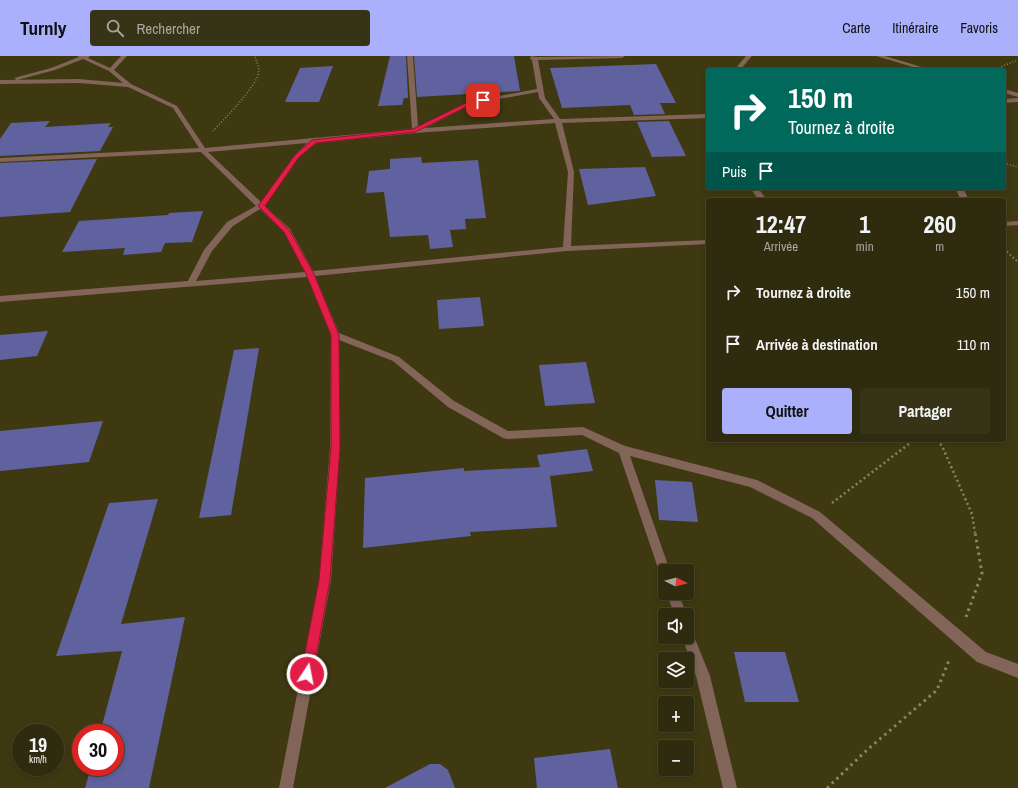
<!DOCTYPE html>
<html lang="fr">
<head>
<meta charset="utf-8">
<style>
  :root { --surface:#2f2b0e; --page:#373317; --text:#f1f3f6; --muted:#a7a79e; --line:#4a472e; --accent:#aab0fb }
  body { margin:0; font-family:"Archivo Narrow",sans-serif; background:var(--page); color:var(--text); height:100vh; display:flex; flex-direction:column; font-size:15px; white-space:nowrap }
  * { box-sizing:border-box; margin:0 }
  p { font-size:13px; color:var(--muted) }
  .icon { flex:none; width:22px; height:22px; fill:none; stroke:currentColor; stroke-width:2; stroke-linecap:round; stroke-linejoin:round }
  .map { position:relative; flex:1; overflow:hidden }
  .sheet { position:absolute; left:706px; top:142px; width:300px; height:244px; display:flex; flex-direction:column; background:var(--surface); border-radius:4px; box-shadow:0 2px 6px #0003,0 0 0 1px var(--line) }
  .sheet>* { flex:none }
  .top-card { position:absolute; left:706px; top:12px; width:300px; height:122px; border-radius:4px; box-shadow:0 2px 6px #0003,0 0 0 1px var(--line); background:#00695c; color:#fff; overflow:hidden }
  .needle { width:26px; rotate:96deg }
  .buttons { position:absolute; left:658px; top:508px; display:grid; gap:8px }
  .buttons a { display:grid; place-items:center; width:36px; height:36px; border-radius:4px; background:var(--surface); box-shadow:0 2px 6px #0003,0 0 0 1px var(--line); font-size:20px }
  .speed { position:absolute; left:12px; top:668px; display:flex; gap:8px; font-size:20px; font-weight:700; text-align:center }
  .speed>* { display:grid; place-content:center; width:52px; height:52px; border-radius:50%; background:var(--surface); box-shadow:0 2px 6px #0003,0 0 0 1px var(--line); line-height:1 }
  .speed small { font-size:10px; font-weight:400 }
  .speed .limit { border:6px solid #d22; background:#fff; color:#111 }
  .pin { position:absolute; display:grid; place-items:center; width:34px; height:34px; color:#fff; margin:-17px; border-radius:8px; box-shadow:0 2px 6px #0006 }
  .me { position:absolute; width:44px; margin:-22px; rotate:11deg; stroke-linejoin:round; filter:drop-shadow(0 0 3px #0008) }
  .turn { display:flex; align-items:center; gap:14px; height:84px; padding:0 16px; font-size:18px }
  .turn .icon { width:52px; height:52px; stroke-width:2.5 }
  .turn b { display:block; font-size:28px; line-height:34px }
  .then { display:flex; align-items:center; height:38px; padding:0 16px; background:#0003; gap:8px; font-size:15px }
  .eta { display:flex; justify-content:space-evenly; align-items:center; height:68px; text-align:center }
  .eta b { font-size:24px; font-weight:800; line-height:28px }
  .cta { display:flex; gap:8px; margin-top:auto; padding:8px 16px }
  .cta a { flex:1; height:46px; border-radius:4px; background:var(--accent); color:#111; font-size:16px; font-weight:800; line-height:46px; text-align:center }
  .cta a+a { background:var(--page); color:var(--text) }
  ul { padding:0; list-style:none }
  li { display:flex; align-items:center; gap:12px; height:52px; padding:0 16px }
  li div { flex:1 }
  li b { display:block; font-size:15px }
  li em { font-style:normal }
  header { display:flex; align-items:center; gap:24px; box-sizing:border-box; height:56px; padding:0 20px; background:var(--accent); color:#111 }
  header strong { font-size:19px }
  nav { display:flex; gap:22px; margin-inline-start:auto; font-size:14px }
  .search { width:280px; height:36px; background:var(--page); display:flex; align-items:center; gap:10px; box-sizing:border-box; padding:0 14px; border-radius:4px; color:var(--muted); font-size:15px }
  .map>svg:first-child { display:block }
  .building { fill:#5f629f }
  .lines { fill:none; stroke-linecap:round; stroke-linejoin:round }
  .path-far3 { stroke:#8a855f; stroke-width:1.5; stroke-dasharray:1 2; stroke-linecap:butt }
  .path-far2 { stroke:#8a855f; stroke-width:2; stroke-dasharray:1.5 2.5; stroke-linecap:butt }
  .path-far1 { stroke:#8a855f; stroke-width:2.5; stroke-dasharray:2 3; stroke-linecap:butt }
  .path { stroke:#8a855f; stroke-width:3; stroke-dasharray:2.5 4; stroke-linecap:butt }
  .minor { fill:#826459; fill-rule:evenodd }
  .route { fill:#e11d48; stroke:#92132f }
</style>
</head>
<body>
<header>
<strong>Turnly</strong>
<div class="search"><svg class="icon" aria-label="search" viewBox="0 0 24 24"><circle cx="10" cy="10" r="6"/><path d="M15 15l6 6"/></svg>Rechercher</div>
<nav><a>Carte</a><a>Itinéraire</a><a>Favoris</a></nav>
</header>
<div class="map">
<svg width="1018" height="732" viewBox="0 0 1018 732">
  <rect width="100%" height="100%" fill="#3f3912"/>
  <g class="building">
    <path d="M390,0h16l2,42h-4l-2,7 -24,1z"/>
    <path d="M414,0h100l6,35 -103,6z"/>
    <path d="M656,8l20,39h-16l5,11 -31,1 -4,-10 -68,3 -12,-40z"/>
    <path d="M333,10l-14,36h-34l15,-34z"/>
    <path d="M50,65l-5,6 66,-4 -3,4h5l-13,24 -100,5v-17l11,-16z"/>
    <path d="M669,65l17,35 -34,1 -15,-35z"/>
    <path d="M421,101l1,6 56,-3 8,58 -21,1 1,10 -16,1 3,17 -23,2 -2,-14 -38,2 -6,-45 -18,1 3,-22 21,-2v-10z"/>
    <path d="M97,103l-27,53 -70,5v-54z"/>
    <path d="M645,111l11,29 -68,9 -9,-36z"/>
    <path d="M203,155l-11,31 -27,1 -4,9 -38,3 2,-7 -63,4 17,-31 89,-6 1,-2z"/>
    <path d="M480,241l4,29 -45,3 -2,-29z"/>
    <path d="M48,275l-11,25 -37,4v-25z"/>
    <path d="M259,292l-28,167 -32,3 35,-168z"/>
    <path d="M586,306l9,41 -50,3 -6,-41z"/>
    <path d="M103,365l-14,41 -89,9v-40z"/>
    <path d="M587,393l6,22 -43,5 7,51 -87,5 1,4 -108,12 2,-70 99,-10v3l76,-4 -3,-12z"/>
    <path d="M655,424l37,2 6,40 -39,-2z"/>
    <path d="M158,443l-37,125 64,-7 -36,171h-64l6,-21h24v-34h-15l22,-82 -66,5 53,-153z"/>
    <path d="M734,596h51l14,50h-54z"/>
    <path d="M610,693l8,39h-81l-3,-30z"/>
    <path d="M430,708h10l8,6 7,18h-70z"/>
  </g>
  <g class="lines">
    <g class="path-far3">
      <path d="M993,14l25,-10"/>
      <path d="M213,75c11,-12 44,-44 46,-60 0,-5 -3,-10 -4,-15"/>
      <path d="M1004,107l14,4"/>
    </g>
    <path class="path-far2" d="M1004,193l14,13"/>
    <g class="path-far1">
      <path d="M937,384l5,6 30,68 3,19"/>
      <path d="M832,447l82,-63"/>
    </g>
    <g class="path">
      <path d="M966,561l16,-44 -7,-41"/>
      <path d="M827,732l40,-38 70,-60 13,-32"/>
    </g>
    <g class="minor">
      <path d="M77,0h13l-2,2 22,10 11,-12h6l-13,14 17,14 46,22 28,42 207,-19 -5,-73h6l5,71 50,-25 69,-13 -5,-29 -2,-1 1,-3 6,1 88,-1 -3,2 -84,2 7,38 15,21 148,-5v4l-146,5 12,49 -3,74 137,-6v4l-141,7 -252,25 24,57 60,24 55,44 54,30 75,-4 42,19 132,34 63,32 166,140 32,12v14l-41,-16 -165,-144 -62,-31 -120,-31 40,115h-5v7l-4,-1 -42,-124 -37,-18 -75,4 -4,-1 -55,-31 -55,-46 -54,-21 1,108 -9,132 -38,208h-14l40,-208 11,-132 1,-113 -24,-58 -307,25v-6l188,-15 16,-31 23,-28 29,-16 -55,-54 -201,10v-4l199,-10 -26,-40 -45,-21 -49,-4 -79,1v-4l79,-1 44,4 -14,-12 -26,-12 -28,11 -38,10 -3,-2 37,-10 28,-11zM538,36l1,6 15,21 -129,9 47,-24zM555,67l13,49 -5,75 -250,24 -23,-42 -25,-23 34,-49 17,-14 99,-10zM307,87l-12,12 -34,47 -53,-50zM260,153l24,23 21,40 -109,9 16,-30 21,-25z"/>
      <path d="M746,0h6l-12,14h-6z"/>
      <path d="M876,0h9l47,14h-9z"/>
      <path d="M1004,33l14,4v4l-14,-4z"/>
      <path d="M1018,42v4l-14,1v-4z"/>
      <path d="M750,132h8l9,12h-8z"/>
      <path d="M955,132h8l6,12h-8z"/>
      <path d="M1018,165v4l-14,1v-4z"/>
      <path d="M666,537h12l9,22h-12z"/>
      <path d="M687,571l4,2 19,47 27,112h-14l-27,-112 -14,-39h5z"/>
    </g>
  </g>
  <path class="route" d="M483,42l2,1v2l-13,3 -57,28 -99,11 -17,14 -34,49 25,25 24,43 25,61 1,113 -10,132 -17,94 -2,5 -4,1 -4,-1 -2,-5 18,-94 12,-132v-113l-25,-61 -22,-42 -26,-26 37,-51 17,-15 101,-11 55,-27z"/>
</svg>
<div class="buttons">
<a><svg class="needle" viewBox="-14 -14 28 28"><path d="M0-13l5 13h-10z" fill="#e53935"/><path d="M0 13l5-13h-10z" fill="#a7a79e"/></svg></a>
<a><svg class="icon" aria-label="sound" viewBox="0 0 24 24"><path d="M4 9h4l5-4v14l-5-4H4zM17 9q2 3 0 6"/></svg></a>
<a><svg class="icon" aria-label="layers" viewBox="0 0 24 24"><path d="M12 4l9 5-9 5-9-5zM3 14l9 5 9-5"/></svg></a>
<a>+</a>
<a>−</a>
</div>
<div class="speed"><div>19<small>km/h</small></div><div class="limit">30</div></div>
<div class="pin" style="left:483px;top:44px;background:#d93025"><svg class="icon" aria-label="arrive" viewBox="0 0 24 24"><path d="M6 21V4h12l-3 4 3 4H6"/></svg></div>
<svg class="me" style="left:307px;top:618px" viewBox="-20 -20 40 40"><circle r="17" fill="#e11d48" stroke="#fff" stroke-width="3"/><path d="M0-11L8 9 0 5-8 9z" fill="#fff"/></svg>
<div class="top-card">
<div class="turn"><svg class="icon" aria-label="right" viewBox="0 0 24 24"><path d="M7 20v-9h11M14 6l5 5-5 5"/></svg><div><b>150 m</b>Tournez à droite</div></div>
<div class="then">Puis<svg class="icon" aria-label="arrive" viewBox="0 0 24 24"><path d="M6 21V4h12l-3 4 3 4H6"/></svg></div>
</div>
<section class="sheet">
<div class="eta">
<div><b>12:47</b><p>Arrivée</p></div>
<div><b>1</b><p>min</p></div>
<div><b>260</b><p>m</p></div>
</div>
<ul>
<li><svg class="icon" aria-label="right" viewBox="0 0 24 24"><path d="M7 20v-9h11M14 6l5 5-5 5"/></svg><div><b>Tournez à droite</b></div><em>150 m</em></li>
<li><svg class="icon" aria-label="arrive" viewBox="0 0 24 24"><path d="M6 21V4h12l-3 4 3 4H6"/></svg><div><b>Arrivée à destination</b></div><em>110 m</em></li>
</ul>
<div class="cta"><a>Quitter</a><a>Partager</a></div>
</section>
</div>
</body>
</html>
